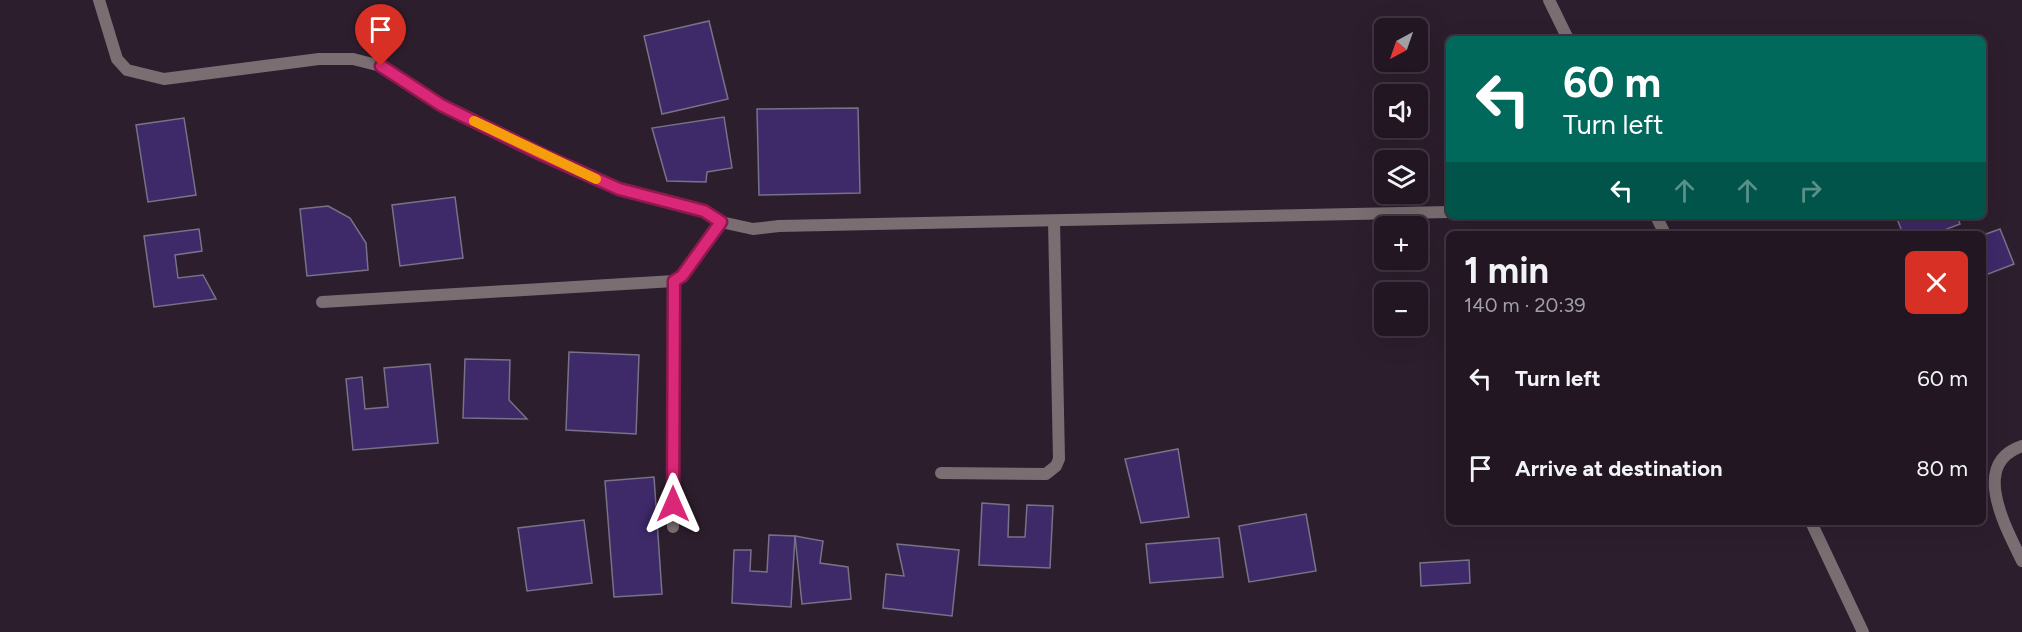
<!DOCTYPE html>
<html lang="en">
<head>
<meta charset="utf-8">
<style>
  :root { --surface:#221622; --page:#2a1f2a; --text:#f1f3f6; --muted:#a29fa5; --line:#3f3540 }
  body { margin:0; font-family:Figtree,sans-serif; background:var(--page); color:var(--text); height:100vh; display:flex; flex-direction:column; font-size:22px; white-space:nowrap }
  * { box-sizing:border-box; margin:0 }
  p { font-size:20px; color:var(--muted) }
  .icon { flex:none; width:33px; height:33px; fill:none; stroke:currentColor; stroke-width:2; stroke-linecap:round; stroke-linejoin:round }
  .map { position:relative; flex:1; overflow:hidden }
  .drawer { position:absolute; left:1446px; top:231px; width:540px; height:294px; display:flex; flex-direction:column; background:var(--surface); border-radius:9px; box-shadow:0 6px 24px #0002,0 0 0 2px var(--line) }
  .drawer>* { flex:none }
  .guide { position:absolute; left:1446px; top:36px; width:540px; height:183px; border-radius:9px; box-shadow:0 6px 24px #0002,0 0 0 2px var(--line); background:#00695c; color:#fff; overflow:hidden }
  .needle { width:39px; rotate:220deg }
  .fabs { position:absolute; left:1374px; top:18px; display:grid; gap:12px }
  .fabs a { display:grid; place-items:center; width:54px; height:54px; border-radius:9px; background:var(--surface); box-shadow:0 6px 24px #0002,0 0 0 2px var(--line); font-size:30px }
  .pin { position:absolute; display:grid; place-items:center; width:51px; height:51px; color:#fff; margin:-62px -26px; border-radius:50% 50% 50% 0; rotate:-45deg; box-shadow:0 0 6px #0007 }
  .pin .icon { rotate:45deg }
  .me { position:absolute; width:66px; margin:-33px; rotate:0deg; stroke-linejoin:round; filter:drop-shadow(0 0 4px #0008) }
  .turn { display:flex; align-items:center; gap:21px; height:126px; padding:0 18px; font-size:27px }
  .turn .icon { width:78px; height:78px; stroke-width:2.5 }
  .turn b { display:block; font-size:42px; line-height:51px }
  .lanes { display:flex; align-items:center; height:57px; padding:0 18px; background:#0003; justify-content:center; gap:30px; direction:ltr }
  .lanes .off { opacity:.35 }
  .round { display:grid; place-items:center; flex:none; width:63px; height:63px; border-radius:9px; background:var(--page) }
  .headline { display:flex; align-items:center; justify-content:space-between; height:102px; padding:0 18px }
  h1 { font-size:36px; font-weight:700; line-height:45px }
  ul { padding:0; list-style:none }
  li { display:flex; align-items:center; gap:18px; height:90px; padding:0 18px }
  li div { flex:1 }
  li b { display:block; font-size:22px }
  li em { font-style:normal }
  .map>svg:first-child { display:block }
  .building { fill:#3e2969; stroke:#777288; stroke-width:1.5 }
  .lines { fill:none; stroke-linecap:round; stroke-linejoin:round }
  .minor { stroke:#7a6e72; stroke-width:12 }
  .route-casing { stroke:#8e194d; stroke-width:15 }
  .route { stroke:#db2777; stroke-width:10 }
  .slow { stroke:#f59e0b; stroke-width:10 }
</style>
</head>
<body>
<div class="map">
<svg width="2022" height="632" viewBox="0 0 2022 632">
  <rect width="100%" height="100%" fill="#2d1e2d"/>
  <g class="building">
    <path d="M709,21l19,78 -66,15 -18,-78z"/>
    <path d="M858,108l2,85 -101,2 -2,-86z"/>
    <path d="M724,117l8,51 -25,4 -1,10 -39,-1 -15,-53z"/>
    <path d="M184,118l12,77 -48,7 -12,-77z"/>
    <path d="M455,197l8,61 -63,8 -8,-61z"/>
    <path d="M328,206l22,12 16,25 2,27 -61,6 -7,-67z"/>
    <path d="M1896,216h61l3,8 -26,10h-31z"/>
    <path d="M199,229l3,22 -27,4 3,23 25,-3 13,24 -62,8 -10,-71z"/>
    <path d="M2000,229l14,35 -31,12v-41z"/>
    <path d="M569,352l70,3 -3,79 -70,-4z"/>
    <path d="M465,359l45,1 -1,40 18,19 -64,-1z"/>
    <path d="M430,364l8,79 -85,7 -7,-71 16,-2 3,32 23,-2 -4,-39z"/>
    <path d="M1178,449l11,68 -48,6 -16,-64z"/>
    <path d="M654,477l8,117 -48,3 -9,-116z"/>
    <path d="M982,503l27,2 -1,32h17l2,-32 26,1 -3,62 -71,-3z"/>
    <path d="M1306,514l10,57 -67,11 -10,-56z"/>
    <path d="M584,520l8,63 -65,8 -9,-63z"/>
    <path d="M769,535l26,1 -4,71 -59,-4 2,-53h17l-1,21 17,1z"/>
    <path d="M795,536l28,5 -3,22 28,4 3,32 -49,5z"/>
    <path d="M1219,538l4,39 -73,6 -4,-39z"/>
    <path d="M897,544l62,6 -7,66 -69,-8 3,-34 18,2z"/>
    <path d="M1469,560l1,23 -49,3 -1,-23z"/>
  </g>
  <g class="lines">
    <g class="minor">
      <path d="M99,0l18,59 10,11 37,9 155,-20h34l28,7 60,39 83,41 95,43 85,22 17,11 32,7 26,-3 670,-14"/>
      <path d="M1549,0l19,39"/>
      <path d="M1656,216l9,18"/>
      <path d="M322,302l352,-21 8,-5 39,-54"/>
      <path d="M2022,446c-53,18 -15,83 0,115"/>
      <path d="M941,473l105,1 10,-8 3,-7 -5,-238"/>
      <path d="M1811,522l52,110"/>
      <path d="M673,527l1,-246"/>
    </g>
  </g>
  <g class="lines">
    <defs>
      <path id="route" d="M381,66l60,39 102,50 76,34 85,22 17,11 -39,54 -8,5 -1,223"/>
    </defs>
    <use href="#route" class="route-casing"/>
    <use href="#route" class="route"/>
    <path class="slow" d="M474,121l122,58"/>
  </g>
</svg>
<div class="fabs">
<a><svg class="needle" viewBox="-14 -14 28 28"><path d="M0-13l5 13h-10z" fill="#e53935"/><path d="M0 13l5-13h-10z" fill="#a29fa5"/></svg></a>
<a><svg class="icon" aria-label="sound" viewBox="0 0 24 24"><path d="M4 9h4l5-4v14l-5-4H4zM17 9q2 3 0 6"/></svg></a>
<a><svg class="icon" aria-label="layers" viewBox="0 0 24 24"><path d="M12 4l9 5-9 5-9-5zM3 14l9 5 9-5"/></svg></a>
<a>+</a>
<a>−</a>
</div>
<div class="pin" style="left:381px;top:66px;background:#d93025"><svg class="icon" aria-label="arrive" viewBox="0 0 24 24"><path d="M6 21V4h12l-3 4 3 4H6"/></svg></div>
<svg class="me" style="left:673px;top:504px" viewBox="-20 -20 40 40"><path d="M0-17L14 15 0 8-14 15z" fill="#db2777" stroke="#fff" stroke-width="4"/></svg>
<div class="guide">
<div class="turn"><svg class="icon" aria-label="left" viewBox="0 0 24 24"><path d="M17 20v-9H6M10 6l-5 5 5 5"/></svg><div><b>60 m</b>Turn left</div></div>
<div class="lanes"><svg class="icon" aria-label="left" viewBox="0 0 24 24"><path d="M17 20v-9H6M10 6l-5 5 5 5"/></svg><svg class="icon off" aria-label="ahead" viewBox="0 0 24 24"><path d="M12 20V5M6 11l6-6 6 6"/></svg><svg class="icon off" aria-label="ahead" viewBox="0 0 24 24"><path d="M12 20V5M6 11l6-6 6 6"/></svg><svg class="icon off" aria-label="right" viewBox="0 0 24 24"><path d="M7 20v-9h11M14 6l5 5-5 5"/></svg></div>
</div>
<section class="drawer">
<div class="headline"><div><h1>1 min</h1><p>140 m · 20:39</p></div><a class="round" style="background:#d93025;color:#fff"><svg class="icon" aria-label="close" viewBox="0 0 24 24"><path d="M6 6l12 12M18 6L6 18"/></svg></a></div>
<ul>
<li><svg class="icon" aria-label="left" viewBox="0 0 24 24"><path d="M17 20v-9H6M10 6l-5 5 5 5"/></svg><div><b>Turn left</b></div><em>60 m</em></li>
<li><svg class="icon" aria-label="arrive" viewBox="0 0 24 24"><path d="M6 21V4h12l-3 4 3 4H6"/></svg><div><b>Arrive at destination</b></div><em>80 m</em></li>
</ul>
</section>
</div>
</body>
</html>
